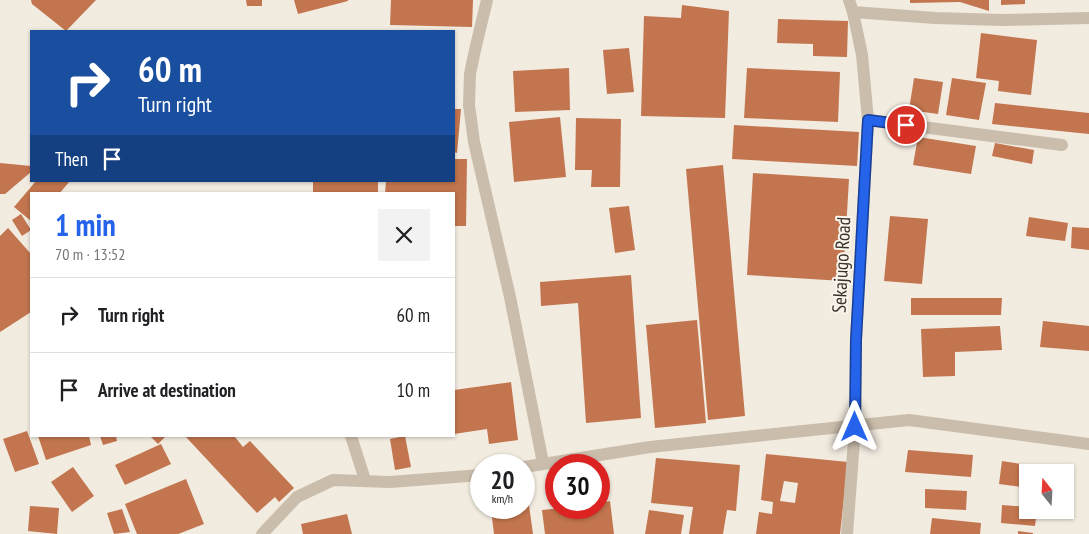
<!DOCTYPE html>
<html lang="en">
<head>
<meta charset="utf-8">
<style>
  :root { --surface:#fff; --page:#f2f2f2; --text:#202124; --muted:#757577; --line:#e0e0e0; --accent:#2563eb }
  body { margin:0; font-family:"PT Sans Narrow",sans-serif; background:var(--page); color:var(--text); height:100vh; display:flex; flex-direction:column; font-size:19px; white-space:nowrap }
  * { box-sizing:border-box; margin:0 }
  p { font-size:16px; color:var(--muted) }
  .icon { flex:none; width:28px; height:28px; fill:none; stroke:currentColor; stroke-width:2; stroke-linecap:round; stroke-linejoin:round }
  .map { position:relative; flex:1; overflow:hidden }
  .details { position:absolute; left:30px; top:192px; width:425px; height:245px; display:flex; flex-direction:column; background:var(--surface); border-radius:0px; box-shadow:0 1px 4px #0004 }
  .details>* { flex:none }
  .hud { position:absolute; left:30px; top:30px; width:425px; height:152px; border-radius:0px; box-shadow:0 1px 4px #0004; background:#1a4fa0; color:#fff; overflow:hidden }
  .needle { width:32px; rotate:342deg }
  .buttons { position:absolute; left:1019px; top:464px; display:grid; gap:10px }
  .buttons a { display:grid; place-items:center; width:55px; height:55px; border-radius:0px; background:var(--surface); box-shadow:0 1px 4px #0004; font-size:25px }
  .speed { position:absolute; left:470px; top:454px; display:flex; gap:10px; font-size:25px; font-weight:700; text-align:center }
  .speed>* { display:grid; place-content:center; width:65px; height:65px; border-radius:50%; background:var(--surface); box-shadow:0 1px 4px #0004; line-height:1 }
  .speed small { font-size:12px; font-weight:400 }
  .speed .limit { border:8px solid #d22; background:#fff; color:#111 }
  .pin { position:absolute; display:grid; place-items:center; width:42px; height:42px; color:#fff; margin:-21px; border:2px solid #fff; border-radius:50%; box-shadow:0 1px 5px #0007 }
  .me { position:absolute; width:55px; margin:-28px; rotate:0deg; stroke-linejoin:round; filter:drop-shadow(0 0 4px #0008) }
  .turn { display:flex; align-items:center; gap:18px; height:105px; padding:0 25px; font-size:22px }
  .turn .icon { width:65px; height:65px; stroke-width:2.5 }
  .turn b { display:block; font-size:35px; line-height:42px }
  .then { display:flex; align-items:center; height:48px; padding:0 25px; background:#0003; gap:10px; font-size:19px }
  .round { display:grid; place-items:center; flex:none; width:52px; height:52px; border-radius:0px; background:var(--page) }
  .headline { display:flex; align-items:center; justify-content:space-between; height:85px; padding:0 25px }
  h1 { font-size:30px; font-weight:700; line-height:38px; color:var(--accent) }
  ul { padding:0; list-style:none }
  li { display:flex; align-items:center; gap:15px; height:75px; padding:0 25px; border-top:1px solid var(--line) }
  li div { flex:1 }
  li b { display:block; font-size:19px }
  li em { font-style:normal }
  .map>svg:first-child { display:block }
  .building { fill:#c2754e; fill-rule:evenodd }
  .lines { fill:none; stroke-linecap:round; stroke-linejoin:round }
  .minor { stroke:#cabdab; stroke-width:12 }
  .route-casing { stroke:#184099; stroke-width:12 }
  .route { stroke:#2563eb; stroke-width:9 }
  .labels { text-anchor:middle; dominant-baseline:central; stroke-width:4; stroke-linejoin:round; paint-order:stroke }
  .street-label { font-size:19px; fill:#39302a; stroke:#faf5ec }
</style>
</head>
<body>
<div class="map">
<svg width="1089" height="534" viewBox="0 0 1089 534">
  <rect width="100%" height="100%" fill="#f2ebe0"/>
  <g class="building">
    <path d="M31,0h65l-30,31 -34,-27z"/>
    <path d="M246,0h16v6h-15z"/>
    <path d="M294,0h54v1l-50,13z"/>
    <path d="M391,0h82l-1,27 -82,-2z"/>
    <path d="M910,0h79v11l-29,-9 -50,1z"/>
    <path d="M1001,0h24v4l-24,1z"/>
    <path d="M682,5l47,6 -4,107 -84,-2 3,-100 37,2z"/>
    <path d="M778,19l70,2 -1,36 -34,-1v-12l-36,-1z"/>
    <path d="M981,33l56,7 -6,55 -33,-4 1,-10 -23,-3z"/>
    <path d="M629,48l5,44 -27,2 -4,-44z"/>
    <path d="M569,68l1,42 -55,2 -2,-41z"/>
    <path d="M747,68l93,4 -2,50 -94,-4z"/>
    <path d="M914,78l29,4 -5,32 -29,-4z"/>
    <path d="M952,78l34,5 -7,37 -33,-5z"/>
    <path d="M995,103l94,10v21l-97,-10z"/>
    <path d="M454,109h7l-4,44 -3,-1z"/>
    <path d="M560,117l6,60 -52,5 -5,-60z"/>
    <path d="M576,118l45,1 -1,68h-29l1,-17h-17z"/>
    <path d="M734,125l125,7 -2,34 -125,-7z"/>
    <path d="M918,137l58,9 -5,28 -58,-9z"/>
    <path d="M995,143l39,7 -2,14 -40,-8z"/>
    <path d="M454,159h13l-1,67h-12v-32h-69l1,-13h68z"/>
    <path d="M0,163l31,3v6l-26,22h-5z"/>
    <path d="M723,165l22,251 -37,4 -22,-251z"/>
    <path d="M753,173l96,6 -6,102 -96,-6z"/>
    <path d="M36,181h34l-11,13h-28v27l-17,-14z"/>
    <rect x="313" y="181" width="65" height="13"/>
    <path d="M629,206l6,44 -20,3 -6,-45z"/>
    <path d="M21,214l10,16 -9,6 -10,-16z"/>
    <path d="M890,216l38,3 -6,65 -38,-3z"/>
    <path d="M1029,217l39,6 -3,18 -39,-5z"/>
    <path d="M1072,227l17,1v22l-18,-2z"/>
    <path d="M8,228l23,26v58l-31,20v-96z"/>
    <path d="M631,275l10,143 -55,5 -8,-120 -37,3 -1,-24z"/>
    <path d="M911,298h91l-1,17h-90z"/>
    <path d="M697,320l9,103 -51,5 -9,-103z"/>
    <path d="M1043,321l46,5v25l-49,-4z"/>
    <path d="M1000,326l2,24 -47,2v24l-32,1 -2,-48z"/>
    <path d="M511,382l7,58 -29,4 -2,-15 -33,5v-44z"/>
    <path d="M27,431l12,33 -24,8 -12,-33z"/>
    <path d="M38,436h51l2,9 -45,15z"/>
    <path d="M100,436h16l1,5 -14,4z"/>
    <path d="M150,436h16l-8,8z"/>
    <path d="M185,436h51l-1,1 8,10 7,-6 44,47 -15,14 -4,-5 -18,16z"/>
    <path d="M405,436l6,31 -16,3 -5,-31z"/>
    <path d="M161,444l10,20 -46,21 -10,-20z"/>
    <path d="M908,450l65,5 -2,22 -66,-5z"/>
    <path d="M766,454l82,8 -8,72h-84l3,-22 13,2 1,-12 -12,-2zM784,481l14,2 -3,20 -15,-2z"/>
    <path d="M656,458l84,7 -4,46 -9,-1 -4,24h-34l4,-27 -42,-4z"/>
    <path d="M1002,461l65,10 -1,6 -1,-5h-37v16l-29,-4z"/>
    <path d="M73,467l21,29 -22,16 -21,-30z"/>
    <path d="M186,479l18,45 -26,10h-41l-12,-30z"/>
    <path d="M925,489l42,2 -1,19 -41,-2z"/>
    <path d="M610,501l4,33h-69l-3,-24 20,-2h37v-5z"/>
    <path d="M524,505h5l4,29h-39l-3,-25 33,-1z"/>
    <path d="M1002,505l26,2v3h9l-2,16 -34,-3z"/>
    <path d="M30,506l29,2 -2,26 -29,-3z"/>
    <path d="M122,509l8,23 -16,2 -7,-21z"/>
    <path d="M649,510l35,5 -3,19h-36z"/>
    <path d="M347,514l5,20h-49l-2,-10z"/>
    <path d="M932,518l49,5 -1,11h-50z"/>
    <path d="M1018,531l15,2v1h-15z"/>
  </g>
  <g class="lines">
    <g class="minor">
      <path d="M487,0l-12,50 -5,24 -1,31 5,37 36,155 33,166"/>
      <path d="M853,12l82,6 67,2 87,-2"/>
      <path d="M868,120l194,25"/>
      <path d="M351,436l14,44"/>
      <path d="M524,467l126,-20 259,-27 180,24"/>
      <path d="M262,534l35,-37 36,-17 57,2 91,-7"/>
      <path d="M847,534l8,-107 1,-88 12,-219 -6,-65 -9,-43 -4,-12"/>
    </g>
  </g>
  <g class="lines">
    <defs>
      <path id="route" d="M855,427l1,-87 12,-220 38,5"/>
    </defs>
    <use href="#route" class="route-casing"/>
    <use href="#route" class="route"/>
  </g>
  <g class="labels">
    <g class="street-label">
      <text transform="translate(841 265) rotate(-87)">Sekajugo Road</text>
    </g>
  </g>
</svg>
<div class="buttons">
<a><svg class="needle" viewBox="-14 -14 28 28"><path d="M0-13l5 13h-10z" fill="#e53935"/><path d="M0 13l5-13h-10z" fill="#757577"/></svg></a>
</div>
<div class="speed"><div>20<small>km/h</small></div><div class="limit">30</div></div>
<div class="pin" style="left:906px;top:125px;background:#d93025"><svg class="icon" aria-label="arrive" viewBox="0 0 24 24"><path d="M6 21V4h12l-3 4 3 4H6"/></svg></div>
<svg class="me" style="left:855px;top:427px" viewBox="-20 -20 40 40"><path d="M0-17L14 15 0 8-14 15z" fill="#2563eb" stroke="#fff" stroke-width="4"/></svg>
<div class="hud">
<div class="turn"><svg class="icon" aria-label="right" viewBox="0 0 24 24"><path d="M7 20v-9h11M14 6l5 5-5 5"/></svg><div><b>60 m</b>Turn right</div></div>
<div class="then">Then<svg class="icon" aria-label="arrive" viewBox="0 0 24 24"><path d="M6 21V4h12l-3 4 3 4H6"/></svg></div>
</div>
<section class="details">
<div class="headline"><div><h1>1 min</h1><p>70 m · 13:52</p></div><a class="round"><svg class="icon" aria-label="close" viewBox="0 0 24 24"><path d="M6 6l12 12M18 6L6 18"/></svg></a></div>
<ul>
<li><svg class="icon" aria-label="right" viewBox="0 0 24 24"><path d="M7 20v-9h11M14 6l5 5-5 5"/></svg><div><b>Turn right</b></div><em>60 m</em></li>
<li><svg class="icon" aria-label="arrive" viewBox="0 0 24 24"><path d="M6 21V4h12l-3 4 3 4H6"/></svg><div><b>Arrive at destination</b></div><em>10 m</em></li>
</ul>
</section>
</div>
</body>
</html>
